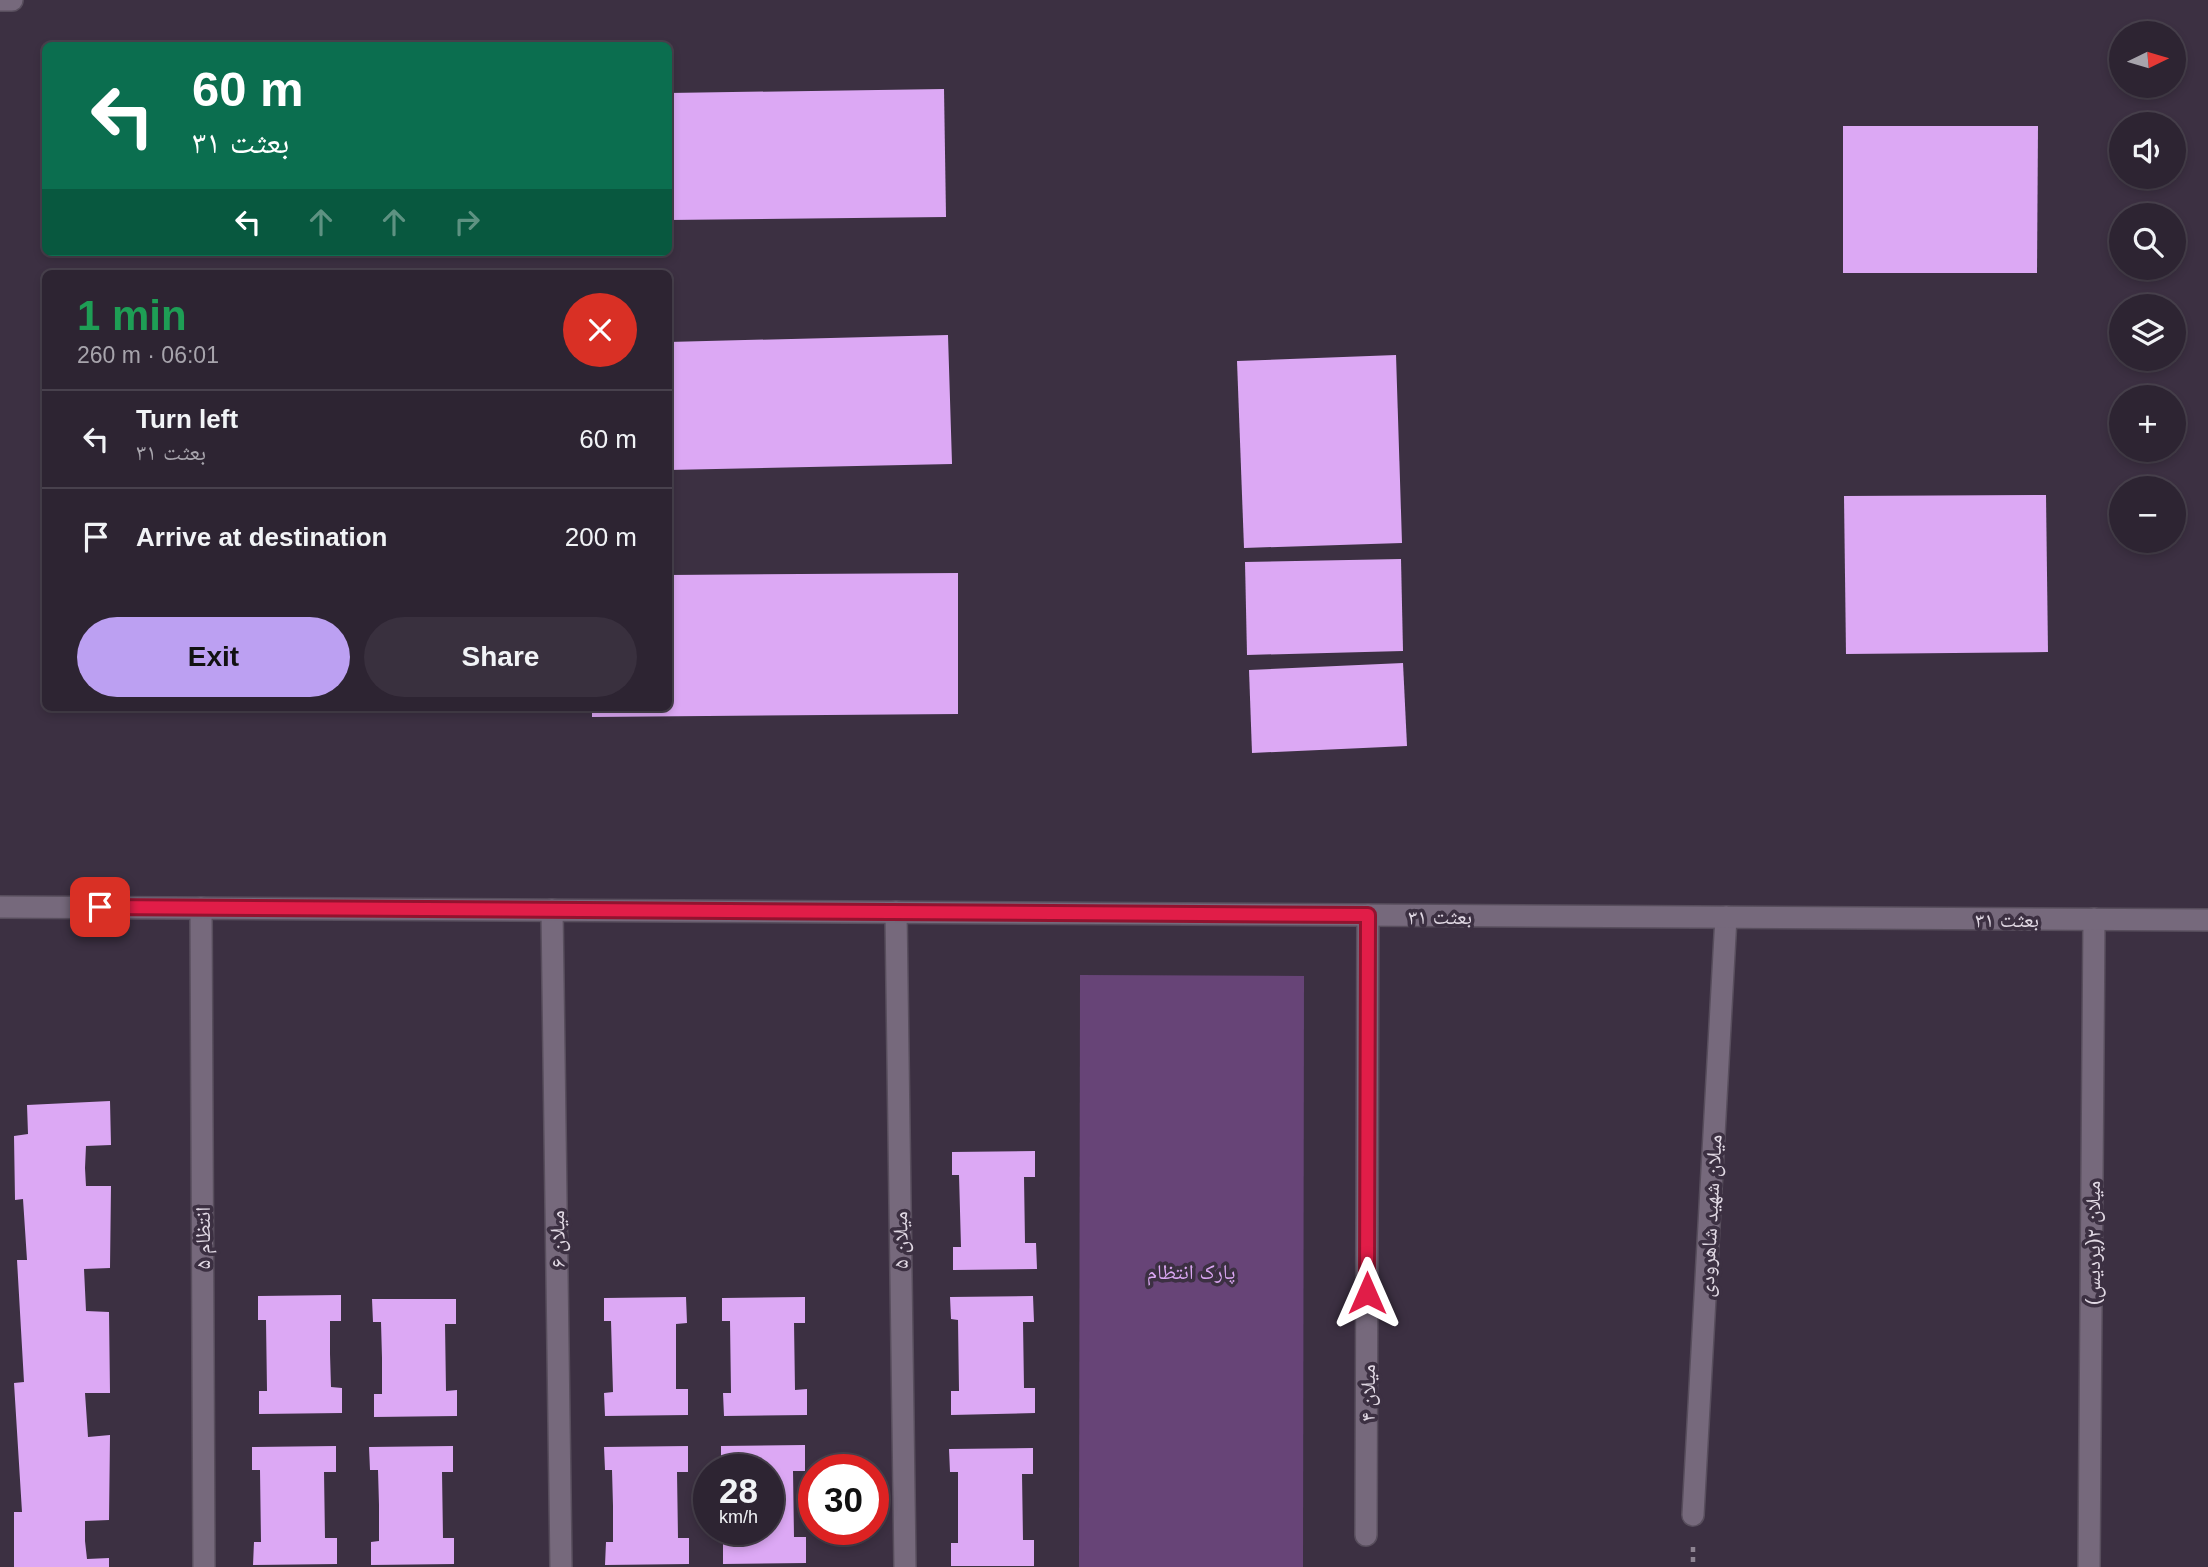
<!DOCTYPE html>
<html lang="en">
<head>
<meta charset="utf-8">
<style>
  :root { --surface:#2d2432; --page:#39303e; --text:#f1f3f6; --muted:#a7a4ac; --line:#48414d; --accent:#bca0f2 }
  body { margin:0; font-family:Helvetica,"Noto Naskh Arabic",sans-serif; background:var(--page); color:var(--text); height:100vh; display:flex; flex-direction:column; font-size:26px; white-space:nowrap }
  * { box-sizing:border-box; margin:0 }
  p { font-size:23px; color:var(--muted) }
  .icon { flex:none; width:38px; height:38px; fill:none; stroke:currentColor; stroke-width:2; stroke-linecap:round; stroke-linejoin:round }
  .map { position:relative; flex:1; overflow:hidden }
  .drawer { position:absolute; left:42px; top:270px; width:630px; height:441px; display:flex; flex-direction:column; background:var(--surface); border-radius:10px; box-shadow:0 4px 10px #0003,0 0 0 2px var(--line) }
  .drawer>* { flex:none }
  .top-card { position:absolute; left:42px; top:42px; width:630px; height:214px; border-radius:10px; box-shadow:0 4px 10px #0003,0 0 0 2px var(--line); background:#0b6e4f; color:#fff; overflow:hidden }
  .needle { width:46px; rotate:85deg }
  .buttons { position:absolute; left:2109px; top:21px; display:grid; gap:14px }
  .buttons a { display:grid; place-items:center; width:77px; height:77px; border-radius:50%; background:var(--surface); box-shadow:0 4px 10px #0003,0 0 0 2px var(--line); font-size:35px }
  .speed { position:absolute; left:693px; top:1454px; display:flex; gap:14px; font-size:35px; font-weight:700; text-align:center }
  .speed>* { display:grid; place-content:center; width:91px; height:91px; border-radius:50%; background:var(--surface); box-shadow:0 4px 10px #0003,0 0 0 2px var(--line); line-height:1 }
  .speed small { font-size:18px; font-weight:400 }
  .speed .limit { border:10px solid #d22; background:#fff; color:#111 }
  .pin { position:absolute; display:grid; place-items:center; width:60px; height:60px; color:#fff; margin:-30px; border-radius:14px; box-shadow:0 4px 10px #0006 }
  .me { position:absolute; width:77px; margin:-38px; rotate:0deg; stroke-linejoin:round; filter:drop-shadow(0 0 5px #0008) }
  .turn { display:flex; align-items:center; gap:24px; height:147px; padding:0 35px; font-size:32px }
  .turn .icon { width:91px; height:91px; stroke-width:2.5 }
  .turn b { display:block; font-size:49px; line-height:60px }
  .lanes { display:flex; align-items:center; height:66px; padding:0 35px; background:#0003; justify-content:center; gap:35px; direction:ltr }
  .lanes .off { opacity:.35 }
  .round { display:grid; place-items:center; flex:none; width:74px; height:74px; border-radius:37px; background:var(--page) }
  .headline { display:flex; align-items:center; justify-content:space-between; height:119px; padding:0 35px }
  h1 { font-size:42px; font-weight:600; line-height:52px; color:#1e9e55 }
  .cta { display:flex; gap:14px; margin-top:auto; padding:14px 35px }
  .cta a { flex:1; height:80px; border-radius:42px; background:var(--accent); color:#111; font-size:28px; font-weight:600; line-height:80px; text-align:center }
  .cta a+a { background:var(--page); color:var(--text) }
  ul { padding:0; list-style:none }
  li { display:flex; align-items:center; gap:21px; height:98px; padding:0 35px; border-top:2px solid var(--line) }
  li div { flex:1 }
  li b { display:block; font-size:26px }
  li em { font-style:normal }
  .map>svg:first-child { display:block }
  .green { fill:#674477 }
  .building { fill:#dca8f4 }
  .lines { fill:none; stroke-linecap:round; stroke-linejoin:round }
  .street-casing { stroke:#584e5d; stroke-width:24 }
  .secondary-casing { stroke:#584e5d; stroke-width:24 }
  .path { stroke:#8e8492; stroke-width:4.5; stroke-dasharray:5 5; stroke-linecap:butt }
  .street { stroke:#76697c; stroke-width:21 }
  .secondary { stroke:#76697c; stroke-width:21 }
  .route-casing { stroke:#92132f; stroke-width:18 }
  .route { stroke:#e11d48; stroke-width:12 }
  .labels { text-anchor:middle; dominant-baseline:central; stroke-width:7; stroke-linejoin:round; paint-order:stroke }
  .street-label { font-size:21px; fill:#e1d9e4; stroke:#3c3042 }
  .park-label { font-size:21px; fill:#dba7f3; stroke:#3c3042 }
</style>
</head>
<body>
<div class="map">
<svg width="2208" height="1567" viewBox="0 0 2208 1567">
  <rect width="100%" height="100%" fill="#3c3042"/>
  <path class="green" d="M1080,975l224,1 -1,591h-224z"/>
  <g class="building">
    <path d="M944,89l2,128 -278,3v-127z"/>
    <path d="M1843,126h195l-1,147h-194z"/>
    <path d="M948,335l4,129 -284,6v-128z"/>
    <path d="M1396,355l6,188 -158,5 -7,-187z"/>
    <path d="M2046,495l2,157 -202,2 -2,-158z"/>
    <path d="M1401,559l2,92 -156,4 -2,-93z"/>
    <path d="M958,573v141l-366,3v-10h76v-132z"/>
    <path d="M1403,663l4,83 -155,7 -3,-83z"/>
    <path d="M110,1101l1,44 -25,1 -1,22 1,18h25l-1,82 -26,1 2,42 23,1 1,81h-25l3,44 22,-2 -1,85 -24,1v20l2,18 22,-1v9h-95v-55h8l-8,-129 10,-1 -7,-122h10l-4,-61 -8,1 -1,-64 14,-2 -1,-29z"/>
    <path d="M1035,1151v26h-11l1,66h11l1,26 -84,1v-23h8l-2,-72h-7v-23z"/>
    <path d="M341,1295v26h-11v33l1,33 11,1v25l-83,1v-23h8l-1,-71h-8v-24z"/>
    <path d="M1033,1296l1,26h-11l1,66h11v25l-84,2v-24h8l-1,-71 -7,-1 -1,-22z"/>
    <path d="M686,1297l1,26 -11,1v65h12v26l-83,1 -1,-23 9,-1 -1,-35 -1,-36h-7v-23z"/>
    <path d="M805,1297v26h-11l1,67 12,-1v26l-83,1 -1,-23h8l-1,-72h-8v-23z"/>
    <path d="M372,1299h84v25h-11l1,67 11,-1v26l-83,1v-23h8v-36l-1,-36h-8z"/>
    <path d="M805,1445v26h-12l1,66h12v26l-83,1v-23h7v-11h38v-60l-47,-1v-23z"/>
    <path d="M336,1446v26h-12l1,66h12v26l-84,1 1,-23h7l-1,-72h-8v-23z"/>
    <path d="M453,1446v26h-11l1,66h11v26l-83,1v-23l8,-1v-36l-1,-35h-8l-1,-23z"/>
    <path d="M688,1446v26h-11l1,66h11v26l-84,1 1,-23h7v-36l-1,-36h-7l-1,-23z"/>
    <path d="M1033,1448v26h-11l1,66h11v26h-83v-23h7v-71h-8l-1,-23z"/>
  </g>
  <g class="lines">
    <defs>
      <g id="street">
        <path d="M201,908l3,659"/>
        <path d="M552,910l9,657"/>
        <path d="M896,912l9,655"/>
        <path d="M1693,1515l33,-598"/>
        <path d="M1366,1535l2,-620"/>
        <path d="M2089,1567l5,-648"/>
      </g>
      <g id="secondary">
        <path d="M0,0h12"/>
        <path d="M0,907l2208,13"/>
      </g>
    </defs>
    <use href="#street" class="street-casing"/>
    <use href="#secondary" class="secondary-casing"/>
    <path class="path" d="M1693,1547v20"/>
    <use href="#street" class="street"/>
    <use href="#secondary" class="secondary"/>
  </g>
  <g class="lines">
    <defs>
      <path id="route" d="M100,907l1268,8 -1,378"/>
    </defs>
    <use href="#route" class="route-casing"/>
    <use href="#route" class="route"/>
  </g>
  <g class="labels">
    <g class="street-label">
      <text x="1440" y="916">بعثت ۳۱</text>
      <text x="2007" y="919">بعثت ۳۱</text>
      <text transform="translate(1710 1216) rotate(-87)">میلان شهید شاهرودی</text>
      <text transform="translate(202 1238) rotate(-90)">انتظام ۵</text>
      <text transform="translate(557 1239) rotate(-91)">میلان ۶</text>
      <text transform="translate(900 1240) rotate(-91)">میلان ۵</text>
      <text transform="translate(2092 1243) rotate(-90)">میلان ۲(پردیس)</text>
      <text transform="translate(1367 1393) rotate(-90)">میلان ۴</text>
    </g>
    <g class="park-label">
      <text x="1191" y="1271">پارک انتظام</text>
    </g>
  </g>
</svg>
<div class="buttons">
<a><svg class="needle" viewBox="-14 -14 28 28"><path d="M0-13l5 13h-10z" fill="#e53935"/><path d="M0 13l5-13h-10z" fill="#a7a4ac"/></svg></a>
<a><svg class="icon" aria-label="sound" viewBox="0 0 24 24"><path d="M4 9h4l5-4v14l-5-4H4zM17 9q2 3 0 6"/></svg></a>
<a><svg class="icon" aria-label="search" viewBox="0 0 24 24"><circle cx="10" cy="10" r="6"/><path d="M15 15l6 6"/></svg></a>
<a><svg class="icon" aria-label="layers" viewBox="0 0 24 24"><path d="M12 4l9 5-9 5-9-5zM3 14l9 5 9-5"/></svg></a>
<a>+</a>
<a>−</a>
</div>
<div class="speed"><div>28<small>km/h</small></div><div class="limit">30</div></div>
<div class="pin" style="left:100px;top:907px;background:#d93025"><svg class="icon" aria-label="arrive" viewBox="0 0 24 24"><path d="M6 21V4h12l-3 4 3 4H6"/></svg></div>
<svg class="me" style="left:1367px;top:1293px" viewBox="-20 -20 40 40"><path d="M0-17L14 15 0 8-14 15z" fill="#e11d48" stroke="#fff" stroke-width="4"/></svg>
<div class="top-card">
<div class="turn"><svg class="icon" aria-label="left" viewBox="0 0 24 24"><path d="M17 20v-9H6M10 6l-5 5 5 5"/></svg><div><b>60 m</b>بعثت ۳۱</div></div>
<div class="lanes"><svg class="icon" aria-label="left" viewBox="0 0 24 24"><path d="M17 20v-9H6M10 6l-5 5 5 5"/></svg><svg class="icon off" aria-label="ahead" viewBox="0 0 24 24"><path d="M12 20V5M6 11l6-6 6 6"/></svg><svg class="icon off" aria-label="ahead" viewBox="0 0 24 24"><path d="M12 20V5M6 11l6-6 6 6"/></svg><svg class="icon off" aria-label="right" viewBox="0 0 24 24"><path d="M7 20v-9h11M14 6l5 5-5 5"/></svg></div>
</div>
<section class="drawer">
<div class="headline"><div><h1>1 min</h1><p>260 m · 06:01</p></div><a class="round" style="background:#d93025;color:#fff"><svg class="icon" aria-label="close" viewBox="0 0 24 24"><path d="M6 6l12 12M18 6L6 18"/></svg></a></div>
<ul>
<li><svg class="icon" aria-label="left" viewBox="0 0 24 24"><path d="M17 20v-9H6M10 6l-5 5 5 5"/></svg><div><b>Turn left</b><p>بعثت ۳۱</p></div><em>60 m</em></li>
<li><svg class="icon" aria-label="arrive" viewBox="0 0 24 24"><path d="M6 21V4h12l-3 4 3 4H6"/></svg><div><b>Arrive at destination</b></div><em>200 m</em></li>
</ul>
<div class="cta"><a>Exit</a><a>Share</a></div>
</section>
</div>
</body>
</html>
